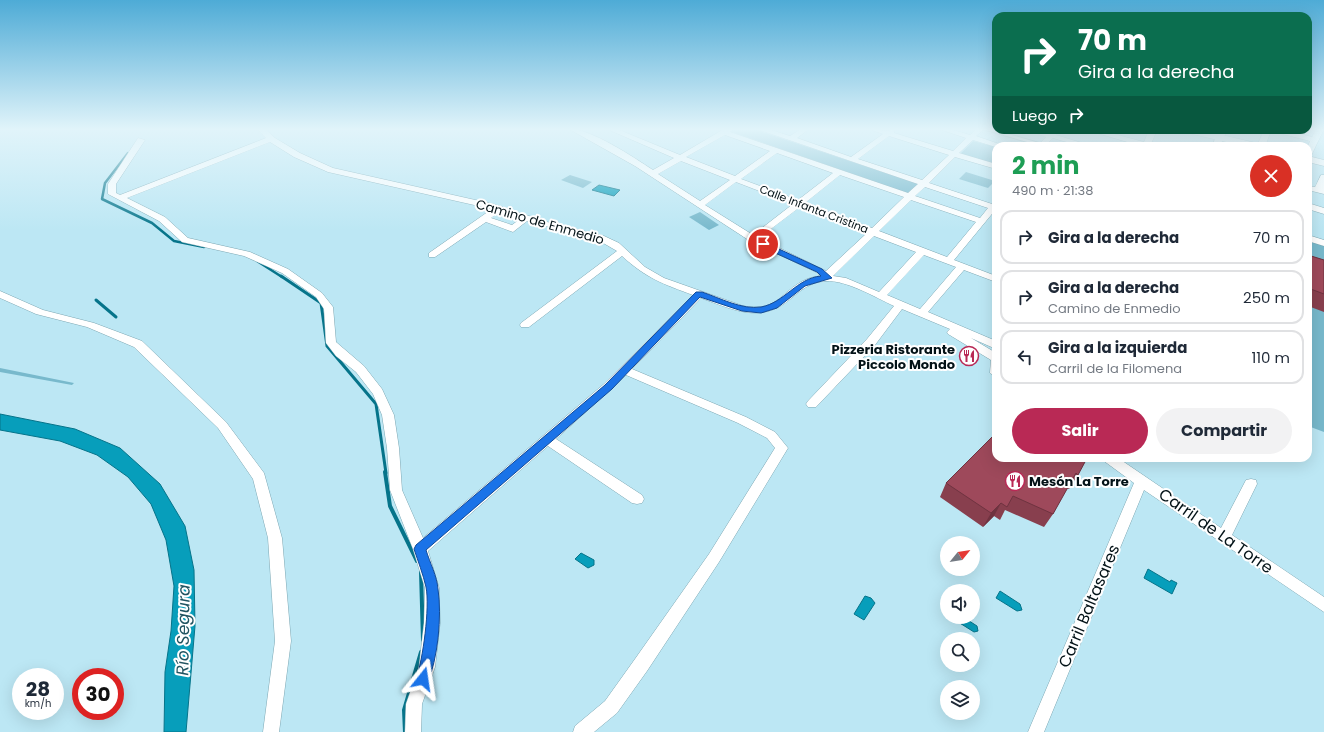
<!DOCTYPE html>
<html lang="es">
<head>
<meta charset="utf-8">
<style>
  :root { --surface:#fff; --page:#f2f2f3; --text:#1f2937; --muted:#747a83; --line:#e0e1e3; --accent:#b92955 }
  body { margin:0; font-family:Poppins,sans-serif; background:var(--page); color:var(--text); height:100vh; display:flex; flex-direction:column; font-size:15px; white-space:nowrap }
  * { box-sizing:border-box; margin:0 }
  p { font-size:13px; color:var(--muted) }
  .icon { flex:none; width:22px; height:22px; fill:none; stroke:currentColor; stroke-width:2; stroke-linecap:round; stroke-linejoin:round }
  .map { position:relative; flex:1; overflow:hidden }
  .details { position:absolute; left:992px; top:142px; width:320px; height:320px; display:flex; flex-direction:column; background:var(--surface); border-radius:12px; box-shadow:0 4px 16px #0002 }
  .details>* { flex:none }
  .hud { position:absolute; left:992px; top:12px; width:320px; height:122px; border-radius:12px; box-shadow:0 4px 16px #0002; background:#0b6e4f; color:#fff; overflow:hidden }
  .needle { width:26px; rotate:60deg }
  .fabs { position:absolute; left:940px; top:536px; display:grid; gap:8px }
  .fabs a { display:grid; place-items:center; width:40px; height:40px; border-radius:50%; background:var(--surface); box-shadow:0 4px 16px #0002; font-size:20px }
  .speed { position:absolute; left:12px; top:668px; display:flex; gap:8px; font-size:20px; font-weight:700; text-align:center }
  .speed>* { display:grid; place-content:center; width:52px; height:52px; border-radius:50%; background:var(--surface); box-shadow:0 4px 16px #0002; line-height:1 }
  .speed small { font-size:10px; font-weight:400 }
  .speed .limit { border:6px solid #d22; background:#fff; color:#111 }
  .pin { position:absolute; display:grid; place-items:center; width:34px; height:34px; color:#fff; margin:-17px; border:2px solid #fff; border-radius:50%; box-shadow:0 1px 4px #0007 }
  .me { position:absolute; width:44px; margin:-22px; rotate:15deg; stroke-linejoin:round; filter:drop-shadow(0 0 3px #0008) }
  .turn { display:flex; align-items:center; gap:14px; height:84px; padding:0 20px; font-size:18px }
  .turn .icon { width:52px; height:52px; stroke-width:2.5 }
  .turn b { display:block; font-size:28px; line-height:34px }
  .then { display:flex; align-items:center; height:38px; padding:0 20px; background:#0003; gap:8px; font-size:15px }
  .round { display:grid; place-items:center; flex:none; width:42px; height:42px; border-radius:21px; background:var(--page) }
  .summary { display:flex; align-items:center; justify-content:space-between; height:68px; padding:0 20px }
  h1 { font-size:24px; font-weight:700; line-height:30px; color:#1e9e55 }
  .button { display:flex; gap:8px; margin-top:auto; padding:8px 20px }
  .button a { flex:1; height:46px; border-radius:24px; background:var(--accent); color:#fff; font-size:16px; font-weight:700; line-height:46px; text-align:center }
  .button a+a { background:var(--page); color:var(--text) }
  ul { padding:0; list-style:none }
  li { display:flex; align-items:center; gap:12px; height:54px; margin:0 8px 6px; padding:0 12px; border:2px solid var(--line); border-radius:12px }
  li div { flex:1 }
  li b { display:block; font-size:15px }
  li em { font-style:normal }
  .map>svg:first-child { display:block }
  .green { fill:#78b9cc }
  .water { fill:#079ebb; stroke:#06748a }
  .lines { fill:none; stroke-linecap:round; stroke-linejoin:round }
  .stream-far2 { stroke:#06748a; stroke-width:2.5 }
  .stream-far1 { stroke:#06748a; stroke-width:3 }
  .stream { stroke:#06748a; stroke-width:4 }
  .pedestrian-casing { stroke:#7da7b3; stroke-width:2 }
  .minor-casing { stroke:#7da7b3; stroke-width:1 }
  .secondary-casing { stroke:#7da7b3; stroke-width:1 }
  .pedestrian { fill:#fff; fill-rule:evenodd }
  .minor { fill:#fff; fill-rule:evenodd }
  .secondary { fill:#fff; fill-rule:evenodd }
  .wall { fill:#883f4e }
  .shaded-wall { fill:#6f3340 }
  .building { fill:#9e495b; stroke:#6f3340 }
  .route { fill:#1a73e8; stroke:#114b97 }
  .labels { text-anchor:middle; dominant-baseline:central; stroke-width:4; stroke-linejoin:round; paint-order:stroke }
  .far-street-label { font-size:11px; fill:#031217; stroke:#fff }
  .street-label { font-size:13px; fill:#031217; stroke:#fff }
  .poi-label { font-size:13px; font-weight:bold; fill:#031217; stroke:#fff; text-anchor:end }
  .near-street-label { font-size:16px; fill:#031217; stroke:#fff }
  .near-water-label { font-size:17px; font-style:italic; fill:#215461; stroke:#fff }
</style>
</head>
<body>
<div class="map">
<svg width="1324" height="732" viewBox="0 0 1324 732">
  <rect width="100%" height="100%" fill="#bce7f4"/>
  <g class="green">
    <path d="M733,129h21l164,55 -10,9 -179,-62z"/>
    <path d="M973,141l23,6v18l-36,-11z"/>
    <path d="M966,172l29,9 -7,7 -29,-9z"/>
    <path d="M570,175l22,7 -9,6 -22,-8z"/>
    <path d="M700,212l19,13 -10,5 -20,-13z"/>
    <path d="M1308,241l16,5v20l-16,-5z"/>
    <path d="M1308,272l16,5v155l-16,-6z"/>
    <path d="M0,368l74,15 -2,2 -72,-13z"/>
  </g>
  <g class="water">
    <path d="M599,185l21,5 -6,6 -22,-6z"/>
    <path d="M0,414l75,15 45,19 40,36 25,42 9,44 1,56 -9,106h-22l1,-60 6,-41 3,-45 -8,-46 -15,-36 -23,-27 -31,-22 -37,-14 -60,-11z"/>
    <path d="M581,553l13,7v5l-6,3 -13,-9z"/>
    <path d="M1148,569l22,13 1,-2 6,3 -5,11 -28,-16z"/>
    <path d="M1000,591l20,13 2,6 -5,1 -21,-13z"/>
    <path d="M865,596l6,2 4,5 -11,17 -10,-6z"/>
    <path d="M956,617h7l14,9 1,5 -4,1 -19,-12z"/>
  </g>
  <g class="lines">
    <g class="stream-far2">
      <path d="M128,153l-23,30 -3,16 50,24 22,18 30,6"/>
      <path d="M257,261l25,16"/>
    </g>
    <g class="stream-far1">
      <path d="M281,276l40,27 6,43 49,58 10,69"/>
      <path d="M96,300l20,17"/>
    </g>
    <g class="stream">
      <path d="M385,472l5,34 27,55"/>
      <path d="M421,572l2,68"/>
      <path d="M405,732l-1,-22 17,-58"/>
    </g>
    <defs>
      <path id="pedestrian" d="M983,129h8l55,16 -5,1z"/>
      <g id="minor">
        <path d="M257,129h8l10,9 25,15 33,15 160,36 54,18 57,14 15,7 26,24 19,11 79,28c7,1 15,2 22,0 20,-5 27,-27 55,-30l-4,-4 -66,-31 -115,-75 -66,-37c23,0 64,28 84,41l21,-12 -67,-29h10l63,26 44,-26h9l-3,3 178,61 10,-9 -161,-55h11l22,7 11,-7h8l-12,9 54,19 32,-23 -14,-5 18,2 8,-2 -1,4 59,18 13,-13 -27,-9h11l20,6 6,-6h8l-8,7 29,10 -9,1 -23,-7 -14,13 37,11v5l-41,-12 -26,26 63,21 4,-3v8l-42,51 42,16v6l-32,-12 -36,42 68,29v8l-25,-11 25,15v24l-6,-4 1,-13 -43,-26 -1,-2 3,-3 -48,-20 -27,36 -59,62h-8l-2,-3 2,-3 59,-62 27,-33c-19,-9 -48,-26 -68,-25 -16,1 -25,9 -37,19 -29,24 -57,9 -88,-2l-69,71 114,48 29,15 13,16 -69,114 -72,109 -30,42 -23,19h-21l2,-6 30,-25 30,-42 74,-105 66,-106 -8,-10 -29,-15 -112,-48 -70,64 86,56 2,4 -2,4 -5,1 -5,-1 -84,-57 -120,105 11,37 1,35 -5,44 -13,37 -1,28h-16l1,-28 13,-37 5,-44 1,-35 -12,-39 -23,-59 -3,-42 -5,-33 -9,-21 -17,-22 -20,-16 -10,-13 -2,-34 -8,-12 -34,-24 -38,-17 -62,-14 -23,-21 -51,-27v-10l30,-46 7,2 -29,44v9l4,2 146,-57zM725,135l45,16 -35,25 -49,-19zM889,136l60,19 -27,25 -64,-21zM270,142l24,15 34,15 164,37 -63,44v4h6l51,-35 27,10 14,-11 71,19 19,11 -96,72 -1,2 1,2h8l93,-71c24,22 41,28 71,39l-89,89 -181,154 -21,-48 -3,-42 -5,-33 -12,-26 -18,-23 -28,-24 -3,-35 -11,-14 -34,-24 -38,-17 -62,-14 -23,-21 -38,-19zM777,153l56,20 -35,27 -57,-21zM681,161l49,19 -30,21 -42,-27zM840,175l64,22 -32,31 -67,-25zM736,182l57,22 -40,31 -48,-30zM925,187l63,21 -8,10 -65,-22zM911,200l65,22 -29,35 -68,-26zM800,207l67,26 -41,38 -67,-33zM499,212l21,7 -8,6 -21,-7zM874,236l42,16 -37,40 -33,-14 -13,-2zM924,255l32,12 -36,42 -33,-14z"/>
        <path d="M1316,129h8l-13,27h-3v-10l2,-5 -39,-10 -6,15h-8l7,-16h19l29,7z"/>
        <path d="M1027,130h12l11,3 6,-3 3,2 -3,3 36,11h-12l-27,-8 -8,8h-8l9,-9z"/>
        <path d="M1087,130h12l45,12 5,-12h8l-6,14 2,2h-12z"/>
        <path d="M1219,130h8l-7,16h-8z"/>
        <path d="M1321,175h3v19l-16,-4v-4l7,1z"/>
        <path d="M1308,203l16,5v6l-16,-5z"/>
        <path d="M1308,235l16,5v6l-16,-5z"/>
        <path d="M0,291l43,19 51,13 48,18 84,81 38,51 18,65 9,103 -12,91h-16l12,-91 -7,-103 -15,-59 -35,-51 -84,-81 -47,-20 -51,-13 -36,-16z"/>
        <path d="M1102,458h16l103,70 25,-48 5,-1 5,1 1,4 -25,51 92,62v15l-180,-122 -100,242h-16l106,-249 -30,-22z"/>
      </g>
      <g id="secondary">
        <path d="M1183,130h18l59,14 1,2h-18l-59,-14z"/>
        <path d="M1308,156l16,4v6l-16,-4z"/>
      </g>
    </defs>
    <use href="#pedestrian" class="pedestrian-casing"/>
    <use href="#minor" class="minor-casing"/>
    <use href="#secondary" class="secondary-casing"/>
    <use href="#pedestrian" class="pedestrian"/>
    <use href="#minor" class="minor"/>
    <use href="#secondary" class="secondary"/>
  </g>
  <g class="wall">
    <path d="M1308,255l16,5v52l-16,-6z"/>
    <path d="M1083,458l-5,17 -9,14 -2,-1 -14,26 -9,13 -39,-17 -5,10 -6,-4 -11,11 -43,-30 6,-14z"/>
  </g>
  <path class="shaded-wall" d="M1001,503l-7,13 -11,11 8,-14z"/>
  <g class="building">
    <path d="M1308,255l16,5v34l-16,-6z"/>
    <path d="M996,433v25h87l3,2 -8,15 -2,-2 -23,41 -40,-18 -6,11 -6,-4 -10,10 -45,-30z"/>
  </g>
  <linearGradient id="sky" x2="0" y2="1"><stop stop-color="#4eabd6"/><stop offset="0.56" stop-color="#e1f4fa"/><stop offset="1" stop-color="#e1f4fa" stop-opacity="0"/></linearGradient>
  <rect width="1324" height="231" fill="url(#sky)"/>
  <path class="route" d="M760,243h6l56,26 10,9 -27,8 -28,22 -16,5 -19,-2 -42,-14 -88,92 -186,161c4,13 11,26 12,39 4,27 0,70 -11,95l-4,2 -5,-2 -2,-5c7,-19 14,-72 10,-92 -3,-13 -8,-26 -12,-38l2,-4 189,-160 91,-93h6c18,6 40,18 59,15 23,-4 36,-29 60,-31l-4,-4 -57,-26z"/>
  <defs>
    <symbol id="restaurant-ring" viewBox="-11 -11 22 22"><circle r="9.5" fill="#fff" stroke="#b92955" stroke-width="1.5"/><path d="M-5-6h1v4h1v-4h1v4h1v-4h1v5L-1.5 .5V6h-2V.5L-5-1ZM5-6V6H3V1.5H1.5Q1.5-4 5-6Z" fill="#b92955"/></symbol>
  </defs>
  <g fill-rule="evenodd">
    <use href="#restaurant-ring" x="958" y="345" width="22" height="22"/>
    <use href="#restaurant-ring" x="1004" y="470" width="22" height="22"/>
  </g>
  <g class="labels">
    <g class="far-street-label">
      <text transform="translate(814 209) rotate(21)">Calle Infanta Cristina</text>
    </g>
    <g class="street-label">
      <text transform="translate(540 222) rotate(16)">Camino de Enmedio</text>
    </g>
    <g class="poi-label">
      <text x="955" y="349">Pizzeria Ristorante<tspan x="955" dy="15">Piccolo Mondo</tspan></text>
      <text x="1029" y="481" text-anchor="start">Mesón La Torre</text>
    </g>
    <g class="near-street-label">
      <text transform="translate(1216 531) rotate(35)">Carril de La Torre</text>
      <text transform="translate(1089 606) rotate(-67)">Carril Baltasares</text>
    </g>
    <g class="near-water-label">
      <text transform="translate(183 630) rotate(-89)">Río Segura</text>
    </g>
  </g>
</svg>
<div class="fabs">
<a><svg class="needle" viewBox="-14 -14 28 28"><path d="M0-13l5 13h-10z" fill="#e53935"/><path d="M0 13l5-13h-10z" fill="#747a83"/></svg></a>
<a><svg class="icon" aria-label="sound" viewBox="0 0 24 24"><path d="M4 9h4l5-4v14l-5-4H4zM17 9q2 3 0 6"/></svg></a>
<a><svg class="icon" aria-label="search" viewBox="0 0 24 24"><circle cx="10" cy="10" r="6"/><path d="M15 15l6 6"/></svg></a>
<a><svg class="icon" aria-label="layers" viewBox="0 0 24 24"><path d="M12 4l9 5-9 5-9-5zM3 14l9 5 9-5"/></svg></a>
</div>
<div class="speed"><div>28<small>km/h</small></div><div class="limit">30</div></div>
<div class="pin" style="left:763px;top:244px;background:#d93025"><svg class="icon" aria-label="arrive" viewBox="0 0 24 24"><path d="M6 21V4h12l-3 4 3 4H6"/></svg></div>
<svg class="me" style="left:423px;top:679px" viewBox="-20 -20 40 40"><path d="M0-17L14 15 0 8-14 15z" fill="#1a73e8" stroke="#fff" stroke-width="4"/></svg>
<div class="hud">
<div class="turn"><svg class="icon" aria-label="right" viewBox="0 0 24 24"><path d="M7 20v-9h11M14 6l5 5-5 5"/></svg><div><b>70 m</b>Gira a la derecha</div></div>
<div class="then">Luego<svg class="icon" aria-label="right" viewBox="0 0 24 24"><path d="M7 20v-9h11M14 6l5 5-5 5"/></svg></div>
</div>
<section class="details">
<div class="summary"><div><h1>2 min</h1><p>490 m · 21:38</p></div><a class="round" style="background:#d93025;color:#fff"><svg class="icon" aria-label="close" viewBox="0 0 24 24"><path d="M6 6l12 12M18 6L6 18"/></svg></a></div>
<ul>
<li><svg class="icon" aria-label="right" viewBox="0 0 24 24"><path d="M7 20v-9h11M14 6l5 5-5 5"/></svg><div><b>Gira a la derecha</b></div><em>70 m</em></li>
<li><svg class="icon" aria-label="right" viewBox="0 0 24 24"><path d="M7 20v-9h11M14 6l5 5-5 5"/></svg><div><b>Gira a la derecha</b><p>Camino de Enmedio</p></div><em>250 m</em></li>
<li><svg class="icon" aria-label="left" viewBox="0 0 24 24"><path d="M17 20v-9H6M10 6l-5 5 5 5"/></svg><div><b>Gira a la izquierda</b><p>Carril de la Filomena</p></div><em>110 m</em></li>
</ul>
<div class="button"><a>Salir</a><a>Compartir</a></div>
</section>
</div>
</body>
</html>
